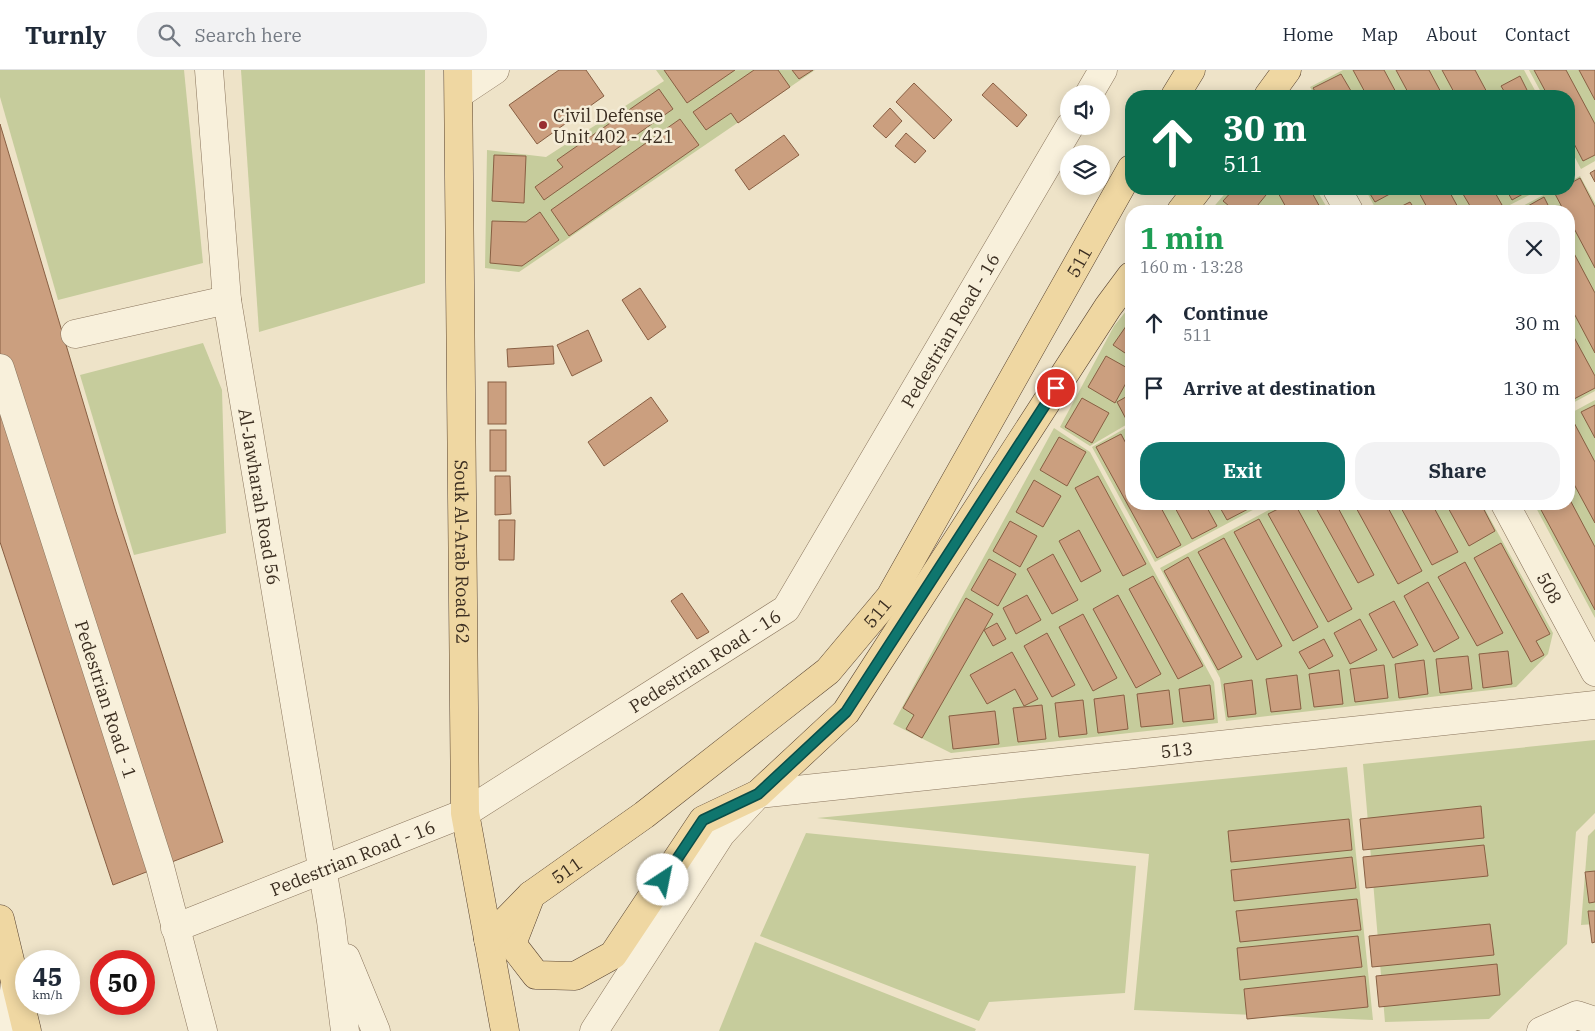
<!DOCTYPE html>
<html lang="en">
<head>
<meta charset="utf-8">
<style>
  :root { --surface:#fff; --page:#f2f2f3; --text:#1f2937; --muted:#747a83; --line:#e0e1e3; --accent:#0f766e }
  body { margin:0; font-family:"IBM Plex Serif",serif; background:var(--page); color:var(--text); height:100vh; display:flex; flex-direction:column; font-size:19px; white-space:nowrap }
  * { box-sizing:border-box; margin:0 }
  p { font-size:16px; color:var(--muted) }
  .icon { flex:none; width:28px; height:28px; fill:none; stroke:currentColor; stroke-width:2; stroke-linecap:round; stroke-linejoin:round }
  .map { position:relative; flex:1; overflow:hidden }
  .drawer { position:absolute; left:1125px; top:135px; width:450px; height:305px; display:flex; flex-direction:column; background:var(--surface); border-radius:20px; box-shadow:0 2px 12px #0003 }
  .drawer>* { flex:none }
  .hud { position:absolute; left:1125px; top:20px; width:450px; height:105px; border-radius:20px; box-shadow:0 2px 12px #0003; background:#0b6e4f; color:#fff; overflow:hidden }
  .fabs { position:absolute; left:1060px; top:15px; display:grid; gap:10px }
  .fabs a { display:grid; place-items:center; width:50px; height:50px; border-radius:50%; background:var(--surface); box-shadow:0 2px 12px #0003; font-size:25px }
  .speed { position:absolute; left:15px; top:880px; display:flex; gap:10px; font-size:25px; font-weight:700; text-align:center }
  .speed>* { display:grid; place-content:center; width:65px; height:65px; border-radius:50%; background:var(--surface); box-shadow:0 2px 12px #0003; line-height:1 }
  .speed small { font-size:12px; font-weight:400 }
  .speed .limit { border:8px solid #d22; background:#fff; color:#111 }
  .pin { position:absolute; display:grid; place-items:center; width:42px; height:42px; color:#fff; margin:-21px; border:2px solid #fff; border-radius:50%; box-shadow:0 1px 5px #0007 }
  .me { position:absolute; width:55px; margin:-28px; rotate:34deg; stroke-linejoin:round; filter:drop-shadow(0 0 4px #0008) }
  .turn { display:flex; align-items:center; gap:18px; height:105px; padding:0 15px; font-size:22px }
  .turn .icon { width:65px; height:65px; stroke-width:2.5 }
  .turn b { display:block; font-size:35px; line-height:42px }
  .round { display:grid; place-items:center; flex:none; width:52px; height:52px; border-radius:20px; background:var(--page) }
  .head { display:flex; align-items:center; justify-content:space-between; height:85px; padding:0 15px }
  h1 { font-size:30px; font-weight:700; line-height:38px; color:#1e9e55 }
  .action { display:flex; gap:10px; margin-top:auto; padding:10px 15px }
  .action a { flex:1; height:58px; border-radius:20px; background:var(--accent); color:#fff; font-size:20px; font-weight:700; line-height:58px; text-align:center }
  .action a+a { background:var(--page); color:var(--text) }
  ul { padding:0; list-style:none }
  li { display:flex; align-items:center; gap:15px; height:65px; padding:0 15px }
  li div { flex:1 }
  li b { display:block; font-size:19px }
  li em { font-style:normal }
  header { display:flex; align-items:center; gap:30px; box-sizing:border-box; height:70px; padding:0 25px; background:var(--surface); border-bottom:1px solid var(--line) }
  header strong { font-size:24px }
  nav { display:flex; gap:28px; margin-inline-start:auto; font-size:18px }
  .search { width:350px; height:45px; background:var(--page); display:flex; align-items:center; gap:12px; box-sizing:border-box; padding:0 18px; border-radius:20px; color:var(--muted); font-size:19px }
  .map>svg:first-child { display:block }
  .green { fill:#c6cc9c }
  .building { fill:#cb9f7f; stroke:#885f43 }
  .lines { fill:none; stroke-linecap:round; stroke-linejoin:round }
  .minor-casing { stroke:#8a755d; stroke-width:29 }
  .major-casing { stroke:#584331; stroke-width:29 }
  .minor { stroke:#f8f0db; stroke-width:28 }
  .major { stroke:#efd7a2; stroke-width:28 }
  .route-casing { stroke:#0a4d48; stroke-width:12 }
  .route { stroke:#0f766e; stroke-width:9 }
  .poi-dot { fill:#982e2f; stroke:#f5edd8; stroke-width:2 }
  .labels { text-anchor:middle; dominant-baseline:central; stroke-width:5; stroke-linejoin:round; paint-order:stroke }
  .poi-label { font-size:18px; fill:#3a2d20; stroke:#f5edd8; text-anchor:start }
  .street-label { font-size:18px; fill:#3a2d20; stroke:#f5edd8 }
</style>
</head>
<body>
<header>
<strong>Turnly</strong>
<div class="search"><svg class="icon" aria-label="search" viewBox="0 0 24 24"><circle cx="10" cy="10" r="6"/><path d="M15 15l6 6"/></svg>Search here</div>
<nav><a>Home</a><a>Map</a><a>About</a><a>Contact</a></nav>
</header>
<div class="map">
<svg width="1595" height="961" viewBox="0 0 1595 961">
  <rect width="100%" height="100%" fill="#eee3c8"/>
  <g class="green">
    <path d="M0,0h184l19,193 -145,37 -58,-203z"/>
    <path d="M241,0h184v213l-166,49z"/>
    <path d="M656,0h159l-296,202 -34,-4 2,-118 59,7 118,-76z"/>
    <path d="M1343,0h181l14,26h-223l-5,-9z"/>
    <path d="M1529,0h66v91l-14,8 -12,-23v-50h-26z"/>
    <path d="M1580,106l15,27v188l-26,14v-194h-56l42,-22h14v-7z"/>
    <path d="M1229,119h87l13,22h-119z"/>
    <path d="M1365,119h176l-43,22h-121z"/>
    <path d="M1131,235v117l-41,24 -30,-19 54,-101z"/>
    <path d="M203,273l19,47 4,143 -92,22 -54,-180z"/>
    <path d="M1595,330v218l-61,-114h35v-90z"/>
    <path d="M1131,355v79h133l-109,58 -63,-115z"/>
    <path d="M1054,358l36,24 124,230 4,41 -267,30 -58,-29z"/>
    <path d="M1280,434h202l71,129 -5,21 -32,33 -290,34 -6,-43 -60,-110z"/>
    <path d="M1595,670v73l-19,19 -9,112 -78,75 -104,3 -22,-258z"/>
    <path d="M1347,697l26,253 -239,-10 15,-156 -332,-36z"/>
    <path d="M1595,759v95l-14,1 7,-89z"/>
    <path d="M806,763l330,33 -11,127 -136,9 -10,19 -219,-85z"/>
    <path d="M755,872l221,87 -1,2h-256z"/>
  </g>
  <g class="building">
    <path d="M559,0h27l18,26 -67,48 -28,-39z"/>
    <path d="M664,0h71l-48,33z"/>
    <path d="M754,0h24l12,17 -52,36 -7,-10 -25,17 -13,-18z"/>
    <path d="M792,0h21l-14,9z"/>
    <path d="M1353,0h31l14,26h-31z"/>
    <path d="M1396,0h33l14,26h-33z"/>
    <path d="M1442,0h33l14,26h-33z"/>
    <path d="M1534,0h32l29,54v31l-12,6 -14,-27v-38h-21z"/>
    <path d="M1579,0h16v30z"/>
    <path d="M1341,4l13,22h-36l-5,-8z"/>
    <path d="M1520,6l10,20h-23l-6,-10z"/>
    <path d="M914,13l38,37 -18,19 -38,-37z"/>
    <path d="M993,13l34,32 -10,12 -35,-32z"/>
    <path d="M659,19l14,20 -129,91 -9,-13 28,-20 -6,-7z"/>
    <path d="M890,38l12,13 -16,17 -13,-12z"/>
    <path d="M680,49l19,26 -130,91 -18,-26z"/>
    <path d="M0,54l116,388 107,330 -110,43 -113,-343z"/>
    <path d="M906,63l20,18 -11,12 -20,-17z"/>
    <path d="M784,65l15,20 -50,35 -14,-20z"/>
    <path d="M494,85l32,1 -2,47 -32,-2z"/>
    <path d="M1595,100v12l-5,-9z"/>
    <path d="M1580,108l15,29v61l-26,-49v-8h-5l-10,-19 6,-3h9v-5z"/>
    <path d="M1234,119h24l8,6 -13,16h-18l-12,-10z"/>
    <path d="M1276,119h34l12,22h-34z"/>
    <path d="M1367,119h32l-24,13z"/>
    <path d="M1417,119h31l12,22h-31z"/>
    <path d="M1460,119h33l9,16 -12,6h-17z"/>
    <path d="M1506,119h26l-20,11z"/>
    <path d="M1544,127l7,14h-32z"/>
    <path d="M1410,132l6,9h-24z"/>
    <path d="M540,142l19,28 -37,26 -32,-3 2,-42 34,1z"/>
    <path d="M1569,174l26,49v60l-26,-49z"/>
    <path d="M640,218l26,39 -18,13 -26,-40z"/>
    <path d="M1131,249v38l-18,-12z"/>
    <path d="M1569,258l26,48v12l-21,11 -5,-10z"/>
    <path d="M588,260l14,31 -30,15 -15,-31z"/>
    <path d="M553,276l1,18 -46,3 -1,-18z"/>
    <path d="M1106,286l25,14v4l-16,29 -27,-16z"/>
    <rect x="488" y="312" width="18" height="42"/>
    <path d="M1131,324v22l-5,3 -9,-17z"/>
    <path d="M651,327l17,24 -64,45 -16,-24z"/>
    <path d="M1082,328l27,15 -17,30 -27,-16z"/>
    <path d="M1595,335v33l-14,-26z"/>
    <path d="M1571,347l24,45v61l-26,-48v-56z"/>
    <rect x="490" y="360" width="16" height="41"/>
    <path d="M1121,364l10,19v51h28l22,41 -24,13 -61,-111z"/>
    <path d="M1059,367l27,15 -19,34 -27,-16z"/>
    <path d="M495,406h15l1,38 -16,1z"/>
    <path d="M1098,406l48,88 -23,12 -48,-88z"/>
    <path d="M1034,410l27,16 -18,31 -27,-15z"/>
    <path d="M1569,428l26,49v63l-55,-102 7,-4h22z"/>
    <path d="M1173,434h32l12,22 -25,13z"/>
    <path d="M1218,434h32l2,3 -25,13z"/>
    <path d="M1288,434h7l57,105 -24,13 -60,-108z"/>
    <path d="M1324,434h12l38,71 -16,8 -42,-75z"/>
    <path d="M1354,434h32l36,67 -24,13z"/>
    <path d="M1399,434h33l26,48 -26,13z"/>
    <path d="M1446,434h35l14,27 -26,15z"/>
    <path d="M1259,449l59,108 -25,14 -59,-109z"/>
    <path d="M499,450h16l-1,40h-15z"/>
    <path d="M1010,451l27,15 -17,31 -27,-16z"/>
    <path d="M1079,460l22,41 -20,11 -22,-41z"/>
    <path d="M1224,468l58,108 -25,14 -59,-108z"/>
    <path d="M1501,473l49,91 -14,7 8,14 -13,7 -57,-104z"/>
    <path d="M1053,484l25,46 -26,14 -25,-45z"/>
    <path d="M1188,487l54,100 -24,13 -54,-99z"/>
    <path d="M989,489l27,15 -18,32 -27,-16z"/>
    <path d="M1465,492l38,71 -26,13 -39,-69z"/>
    <path d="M1153,506l50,90 -25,13 -49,-90z"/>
    <path d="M1428,512l31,56 -25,14 -30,-56z"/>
    <path d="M682,523l27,39 -12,7 -26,-38z"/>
    <path d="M1027,525l14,25 -25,14 -13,-26z"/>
    <path d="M1118,525l43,79 -25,14 -43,-79z"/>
    <path d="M966,528l27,16 -71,124 -16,-9 8,-14 -11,-7z"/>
    <path d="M1394,531l24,44 -25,13 -24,-44z"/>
    <path d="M1083,544l34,64 -24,13 -34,-64z"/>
    <path d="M1360,549l17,31 -27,14 -16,-31z"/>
    <path d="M997,553l9,16 -13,7 -9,-16z"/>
    <path d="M1047,563l28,52 -23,12 -28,-51z"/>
    <path d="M1324,569l9,17 -24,13 -10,-17z"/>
    <path d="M1508,581l4,33 -29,4 -4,-34z"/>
    <path d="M1012,582l26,47 -14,7 -9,-17 -28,15 -17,-29z"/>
    <path d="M1468,586l4,33 -32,4 -4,-34z"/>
    <path d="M1424,590l4,34 -29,4 -4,-34z"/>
    <path d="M1384,595l4,33 -33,4 -5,-33z"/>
    <path d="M1339,600l4,34 -29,3 -5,-33z"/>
    <path d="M1297,605l4,34 -30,3 -5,-33z"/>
    <path d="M1252,610l4,34 -28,3 -4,-33z"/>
    <path d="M1210,615l4,34 -31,3 -4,-33z"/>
    <path d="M1169,620l4,34 -32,3 -4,-33z"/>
    <path d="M1124,625l4,34 -30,4 -4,-34z"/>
    <path d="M1083,630l4,34 -28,3 -4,-34z"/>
    <path d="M1042,635l4,34 -28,3 -5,-34z"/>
    <path d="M995,641l4,33 -46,5 -4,-33z"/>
    <path d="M1481,736l3,32 -121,12 -3,-31z"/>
    <path d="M1349,749l3,31 -121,12 -3,-31z"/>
    <path d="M1484,775l4,31 -122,12 -3,-31z"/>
    <path d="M1352,787l4,31 -122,13 -3,-31z"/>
    <path d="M1595,801v31l-6,1 -4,-31z"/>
    <path d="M1357,829l4,31 -121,12 -4,-31z"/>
    <path d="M1588,841h7v31l-3,1z"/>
    <path d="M1490,854l4,31 -122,12 -3,-31z"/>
    <path d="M1358,866l4,31 -122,13 -3,-32z"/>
    <path d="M1497,894l3,31 -121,12 -3,-31z"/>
    <path d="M1365,906l3,31 -121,12 -3,-30z"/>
  </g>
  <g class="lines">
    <defs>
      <g id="minor">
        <path id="s1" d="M209,0l18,230 104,621 14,110"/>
        <path d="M459,24l36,-24"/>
        <path d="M1089,24l14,-24"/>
        <path d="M1337,119l12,22"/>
        <path d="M75,264l152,-34"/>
        <path id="s2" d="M0,298l160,499 43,164"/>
        <path id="s3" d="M1505,434l90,168"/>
        <path id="s4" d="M175,858l290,-115 321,-204 284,-483"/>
        <path d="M346,888l30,73"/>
        <path d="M9,961l6,-48"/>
        <path id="s5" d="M594,961l127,-197 37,-40 837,-89"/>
        <path d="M1541,961l36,-16 18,6"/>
      </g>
      <g id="major">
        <path id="s6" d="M458,0l7,743 40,218"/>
        <path d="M1175,26l16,-26"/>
        <path d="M1268,26l19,-26"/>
        <path d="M1181,141l17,-22"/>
        <path d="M531,825l-19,49 24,31 39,1 38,-21 90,-135 55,-26 88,-82 262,-405 23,-31"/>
        <path d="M0,849l27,112"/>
        <path id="s7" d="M488,869l43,-44 113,-80 184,-144 62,-74 241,-428"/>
      </g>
    </defs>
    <use href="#minor" class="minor-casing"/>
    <use href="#major" class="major-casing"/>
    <use href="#minor" class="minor"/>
    <use href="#major" class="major"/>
  </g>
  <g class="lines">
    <defs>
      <path id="route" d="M663,810l40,-60 55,-26 88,-82 210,-324"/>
    </defs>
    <use href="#route" class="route-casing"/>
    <use href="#route" class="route"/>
  </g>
  <circle class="poi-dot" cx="543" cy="55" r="5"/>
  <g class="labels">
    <g class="poi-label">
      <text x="553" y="45">Civil Defense<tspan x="553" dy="21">Unit 402 - 421</tspan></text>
    </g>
    <g class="street-label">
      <text stroke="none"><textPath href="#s7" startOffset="915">511</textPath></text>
      <text stroke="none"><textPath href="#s4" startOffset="1016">Pedestrian Road - 16</textPath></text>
      <text stroke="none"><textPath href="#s1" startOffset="430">Al-Jawharah Road 56</textPath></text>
      <text stroke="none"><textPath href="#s6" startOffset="482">Souk Al-Arab Road 62</textPath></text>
      <text stroke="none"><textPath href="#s3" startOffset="95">508</textPath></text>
      <text stroke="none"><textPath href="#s7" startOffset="510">511</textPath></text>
      <text stroke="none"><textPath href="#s4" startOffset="596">Pedestrian Road - 16</textPath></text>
      <text stroke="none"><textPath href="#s2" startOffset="348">Pedestrian Road - 1</textPath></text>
      <text stroke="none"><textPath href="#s5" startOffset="710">513</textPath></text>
      <text stroke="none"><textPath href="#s4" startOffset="191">Pedestrian Road - 16</textPath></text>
      <text stroke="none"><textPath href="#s7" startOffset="105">511</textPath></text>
    </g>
  </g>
</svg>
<div class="fabs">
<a><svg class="icon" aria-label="sound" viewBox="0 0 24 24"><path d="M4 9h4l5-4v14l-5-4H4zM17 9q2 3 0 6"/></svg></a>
<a><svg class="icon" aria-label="layers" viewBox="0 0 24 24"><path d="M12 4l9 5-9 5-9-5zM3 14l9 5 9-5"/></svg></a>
</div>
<div class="speed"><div>45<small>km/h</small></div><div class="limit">50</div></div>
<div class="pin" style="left:1056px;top:318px;background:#d93025"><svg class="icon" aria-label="arrive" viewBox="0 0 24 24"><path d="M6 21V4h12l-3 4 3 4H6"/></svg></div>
<svg class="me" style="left:663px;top:810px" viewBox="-20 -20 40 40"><circle r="19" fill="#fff"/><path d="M0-13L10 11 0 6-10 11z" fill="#0f766e"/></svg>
<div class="hud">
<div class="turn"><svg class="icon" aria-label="ahead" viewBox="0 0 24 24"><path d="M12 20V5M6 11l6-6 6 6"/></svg><div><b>30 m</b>511</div></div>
</div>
<section class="drawer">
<div class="head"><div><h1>1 min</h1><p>160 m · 13:28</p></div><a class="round"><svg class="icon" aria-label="close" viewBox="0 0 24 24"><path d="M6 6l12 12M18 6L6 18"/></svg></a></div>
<ul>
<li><svg class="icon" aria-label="ahead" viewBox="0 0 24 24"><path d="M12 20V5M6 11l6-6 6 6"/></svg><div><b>Continue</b><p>511</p></div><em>30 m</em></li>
<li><svg class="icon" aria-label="arrive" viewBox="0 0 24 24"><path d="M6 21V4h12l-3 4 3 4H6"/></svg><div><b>Arrive at destination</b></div><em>130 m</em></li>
</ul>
<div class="action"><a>Exit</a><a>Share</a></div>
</section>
</div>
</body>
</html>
